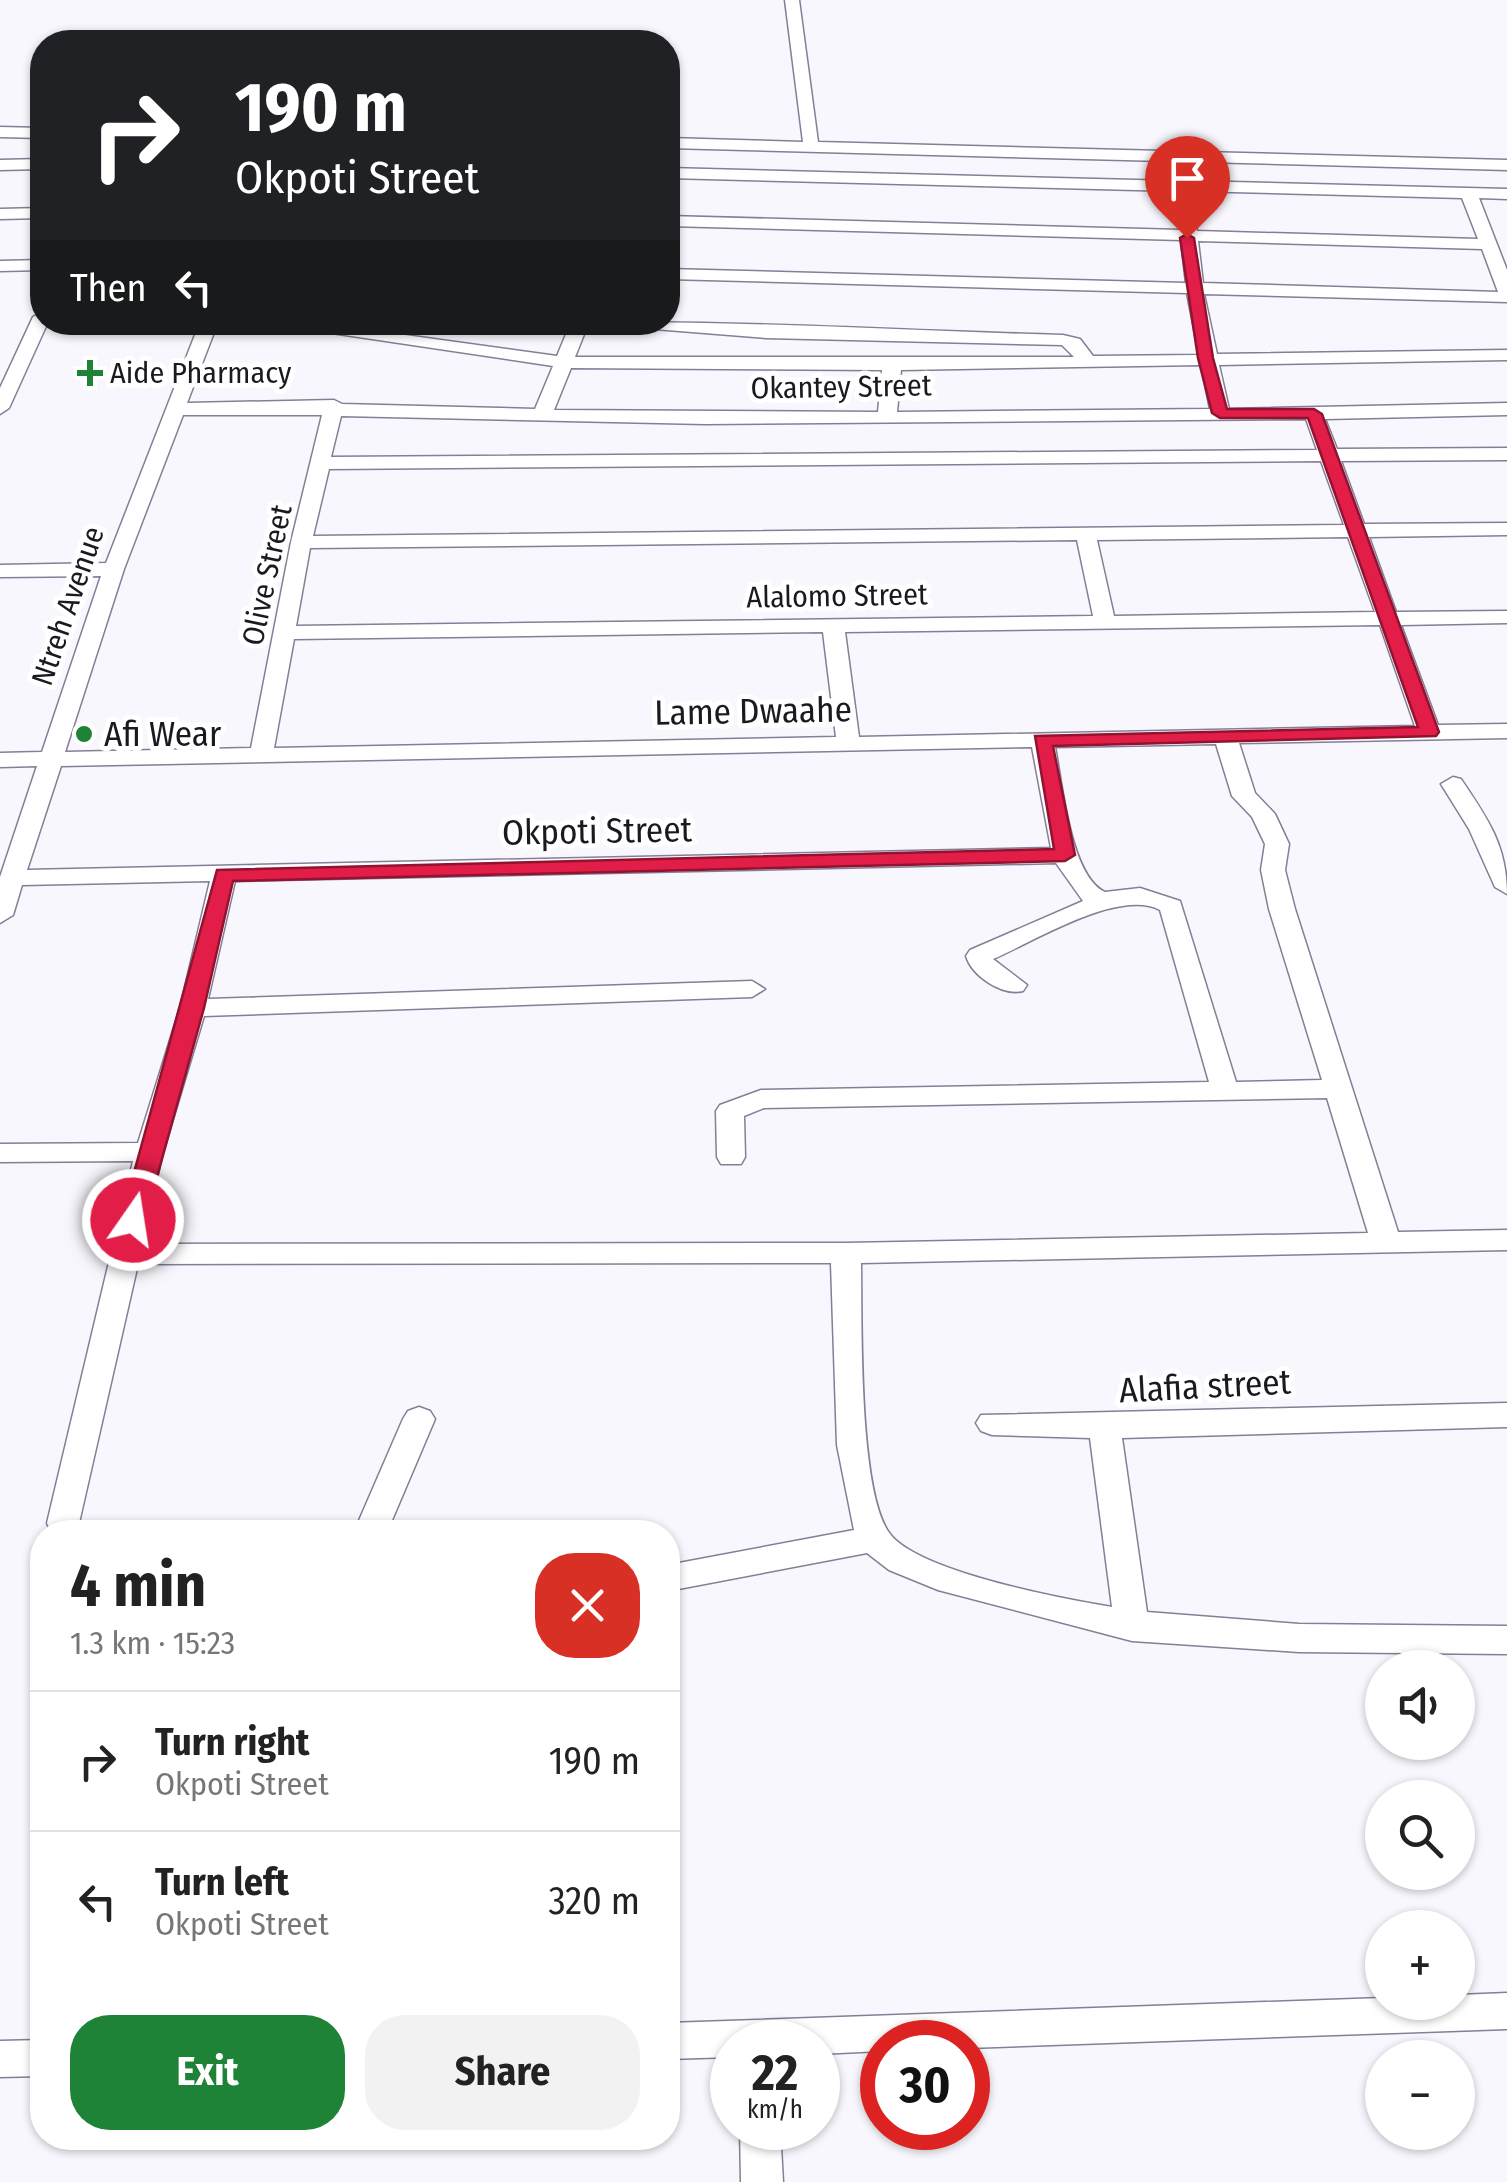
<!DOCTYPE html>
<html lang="en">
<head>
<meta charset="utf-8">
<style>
  :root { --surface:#fff; --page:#f2f2f2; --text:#222; --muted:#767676; --line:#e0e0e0; --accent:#1f8337 }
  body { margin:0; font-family:"Fira Sans Condensed",sans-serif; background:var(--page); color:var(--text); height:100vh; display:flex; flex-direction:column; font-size:38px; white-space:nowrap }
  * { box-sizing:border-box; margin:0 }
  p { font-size:32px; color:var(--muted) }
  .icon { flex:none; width:55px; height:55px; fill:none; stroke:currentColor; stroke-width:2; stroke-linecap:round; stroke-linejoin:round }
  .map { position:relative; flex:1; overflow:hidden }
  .details { position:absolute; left:30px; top:1520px; width:650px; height:630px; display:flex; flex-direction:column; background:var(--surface); border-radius:40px; box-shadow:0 2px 8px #0004 }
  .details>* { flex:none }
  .banner { position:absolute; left:30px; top:30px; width:650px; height:305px; border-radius:40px; box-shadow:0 2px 8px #0004; background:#202124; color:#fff; overflow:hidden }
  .controls { position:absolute; left:1365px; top:1650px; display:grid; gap:20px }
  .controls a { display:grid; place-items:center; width:110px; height:110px; border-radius:50%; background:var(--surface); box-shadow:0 2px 8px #0004; font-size:50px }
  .speed { position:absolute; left:710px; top:2020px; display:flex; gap:20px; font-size:50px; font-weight:700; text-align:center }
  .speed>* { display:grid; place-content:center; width:130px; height:130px; border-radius:50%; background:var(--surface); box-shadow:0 2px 8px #0004; line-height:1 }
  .speed small { font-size:25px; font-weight:400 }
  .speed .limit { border:15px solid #d22; background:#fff; color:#111 }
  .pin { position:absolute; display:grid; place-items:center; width:85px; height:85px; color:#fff; margin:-102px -42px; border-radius:50% 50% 50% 0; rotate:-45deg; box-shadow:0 0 10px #0007 }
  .pin .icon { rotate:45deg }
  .me { position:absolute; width:110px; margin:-55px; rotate:13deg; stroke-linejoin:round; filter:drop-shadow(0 0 8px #0008) }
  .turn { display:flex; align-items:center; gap:35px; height:210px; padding:0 40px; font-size:45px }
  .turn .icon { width:130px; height:130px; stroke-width:2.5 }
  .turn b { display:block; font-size:70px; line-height:85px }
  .then { display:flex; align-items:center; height:95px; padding:0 40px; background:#0003; gap:20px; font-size:38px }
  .round { display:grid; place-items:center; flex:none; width:105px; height:105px; border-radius:40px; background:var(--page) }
  .summary { display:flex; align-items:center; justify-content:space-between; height:170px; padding:0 40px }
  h1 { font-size:60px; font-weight:700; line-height:75px }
  .button { display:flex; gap:20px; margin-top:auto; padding:20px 40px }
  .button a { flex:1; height:115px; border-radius:40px; background:var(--accent); color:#fff; font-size:40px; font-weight:700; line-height:115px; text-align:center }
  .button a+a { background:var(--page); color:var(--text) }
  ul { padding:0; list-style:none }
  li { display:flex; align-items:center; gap:30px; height:140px; padding:0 40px; border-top:2px solid var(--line) }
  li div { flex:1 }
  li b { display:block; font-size:38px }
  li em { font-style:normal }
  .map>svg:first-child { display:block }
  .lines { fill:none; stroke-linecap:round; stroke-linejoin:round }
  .minor-casing { stroke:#847e97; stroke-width:3 }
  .minor { fill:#fff; fill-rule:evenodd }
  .route { fill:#e11d48; stroke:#92132f; stroke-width:2.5 }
  .poi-dot { fill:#1f8337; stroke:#fff; stroke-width:4 }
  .labels { text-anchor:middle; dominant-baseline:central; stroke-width:10; stroke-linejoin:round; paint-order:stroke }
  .far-poi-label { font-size:30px; fill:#1a1821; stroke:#fff; text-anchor:start }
  .far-street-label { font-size:30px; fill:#1a1821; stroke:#fff }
  .street-label { font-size:35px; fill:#1a1821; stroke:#fff }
  .poi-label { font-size:35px; fill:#1a1821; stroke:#fff; text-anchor:start }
</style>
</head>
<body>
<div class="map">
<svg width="1507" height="2182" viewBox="0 0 1507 2182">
  <rect width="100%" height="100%" fill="#f8f7fd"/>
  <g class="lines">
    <defs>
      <g id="minor">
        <path d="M785,0h14l19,142 689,18v10l-839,-22v-10l135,4z"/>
        <path d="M0,127l42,1v10l-42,-1z"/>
        <path d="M42,159v10l-42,1v-10z"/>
        <path d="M1182,161l8,5 2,15 315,8v10l-28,-1 28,72v32l-303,-8 13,60 290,-4v10l-288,5 10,44 278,-6v12l-182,4 12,30 170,-1v12l-166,1 23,63 143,-1v12l-138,2 27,75 111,-1v12l-106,2 37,100 69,-1v14l-268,5 16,50 20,21 14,30 -4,26 10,39 103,323 109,-2v20l-646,13c1,56 -3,230 29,271 29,38 173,65 222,73l-22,-169 -98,-3 -11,-4 -5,-8 5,-8 526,-12v24l-385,11 25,174 152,12 208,2v28l-208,-2 -167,-11 -194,-51 -49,-20 -22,-17 -199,38v-26l186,-35 -17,-85 -6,-182 -693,1 -59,259 -4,9h-24l-4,-9 86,-362 -133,1v-18l138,-1 42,-135 30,-127 -188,4 -9,30 -13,8v-46l37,-111 -37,1v-14l42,-1 59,-176 -101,1v-12l106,-2 94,-241h18l-31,81 147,-3 8,4 193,5 18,-43 -235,-35 -6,-1 -1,-8 246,34 14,-34h18l-14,35h499l-12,-12 -296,-7 -137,-11 -9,-5c143,0 296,9 443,13l17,4 13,17 106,-1 -12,-62 -519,-14v-10l518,14 -5,-43 -513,-14v-10l512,14 -4,-39 -508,-13v-10l508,13 -2,-15zM1193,191l269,7 16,41 -281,-8zM1198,241l284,8 16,43 -295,-9zM1201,365l9,44 -313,3 4,-42zM571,368l311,2 -4,42 -324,-2zM183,415h139l-31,127 -40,206 -186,4 59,-183zM341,416l364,8 601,-5 11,31 -986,7zM1321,461l23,64 -1031,11 16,-67zM1348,537l27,75 -261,4 -17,-76zM1077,540l16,76 -797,10 14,-78zM1380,625l35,101 -556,11 -14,-105zM823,632l13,105 -562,11 20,-109zM1216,744l16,52 20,21 13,27 -4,26 8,39 53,171 -86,2 -56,-181 -40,-13 -35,4c-35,-16 -43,-110 -50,-145zM1032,747l19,101 -1024,22 34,-104zM1056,863l27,38 -113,49 -4,6c6,20 36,40 57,35l4,-6 -34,-26c40,-17 126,-71 167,-49l49,172 -448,8 -41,15 -4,6 1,46 4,7h20l4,-7 -1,-41 20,-8 563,-10 41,135 -522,10 -704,1 21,-92 41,-136 548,-19 13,-8 -13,-8 -544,18 27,-118z"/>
        <path d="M42,208v10l-42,1v-10z"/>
        <path d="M42,260v10l-42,1v-10z"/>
        <path d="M42,312v10h6l-39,86 -9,6v-26l33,-71z"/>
        <path d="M1453,777l8,2c27,40 46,67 46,115l-12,-7 -26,-58 -28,-45z"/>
        <path d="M419,1407l11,4 5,8 -48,113h-33l49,-113 5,-8z"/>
        <path d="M1507,1993v36l-539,19v-6h-86v9l-64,3v-12h-86v15l-64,2v-36l714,-25v4h76v-7z"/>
        <path d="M42,2040v36l-42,1v-36z"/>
        <path d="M740,2128h40l3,54h-42z"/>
      </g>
    </defs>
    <use href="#minor" class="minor-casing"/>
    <use href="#minor" class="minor"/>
  </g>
  <path class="route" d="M1187,234l7,4 19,120 14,51h87l8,5 117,318 -3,4 -383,10 22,109 -10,6 -832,20 -29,127 -59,212 -12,8 -8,-2 -4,-6 96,-350 837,-21 -19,-113 383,-9 -110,-309h-88l-8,-5 -14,-55 -18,-120z"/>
  <g class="poi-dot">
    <path d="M85 358h10v10h10v10h-10v10h-10v-10h-10v-10h10z"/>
    <circle cx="84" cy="734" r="10"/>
  </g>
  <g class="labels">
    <g class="far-poi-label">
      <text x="110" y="373">Aide Pharmacy</text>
    </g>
    <g class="far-street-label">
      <text transform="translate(841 387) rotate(-1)">Okantey Street</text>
      <text transform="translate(267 575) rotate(-78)">Olive Street</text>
      <text transform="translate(837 596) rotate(-1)">Alalomo Street</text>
      <text transform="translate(68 606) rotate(-71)">Ntreh Avenue</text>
    </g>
    <g class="street-label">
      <text transform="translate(753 711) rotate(-1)">Lame Dwaahe</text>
      <text transform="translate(597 831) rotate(-1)">Okpoti Street</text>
      <text transform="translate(1205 1386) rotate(-3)">Alafia street</text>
    </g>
    <g class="poi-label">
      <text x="104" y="734">Afi Wear</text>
    </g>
  </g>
</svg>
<div class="controls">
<a><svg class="icon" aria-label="sound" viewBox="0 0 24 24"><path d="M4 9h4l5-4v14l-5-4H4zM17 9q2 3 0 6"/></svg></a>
<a><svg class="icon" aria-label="search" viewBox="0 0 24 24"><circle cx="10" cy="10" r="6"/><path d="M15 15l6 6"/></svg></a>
<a>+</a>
<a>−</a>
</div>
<div class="speed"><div>22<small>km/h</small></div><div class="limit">30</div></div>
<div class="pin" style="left:1187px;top:238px;background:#d93025"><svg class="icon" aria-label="arrive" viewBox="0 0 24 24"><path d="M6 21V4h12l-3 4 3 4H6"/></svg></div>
<svg class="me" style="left:133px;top:1220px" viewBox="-20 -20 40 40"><circle r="17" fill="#e11d48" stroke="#fff" stroke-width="3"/><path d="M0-11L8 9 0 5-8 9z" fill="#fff"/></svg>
<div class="banner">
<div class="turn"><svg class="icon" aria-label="right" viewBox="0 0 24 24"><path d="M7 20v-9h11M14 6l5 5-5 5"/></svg><div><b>190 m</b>Okpoti Street</div></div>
<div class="then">Then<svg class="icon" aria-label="left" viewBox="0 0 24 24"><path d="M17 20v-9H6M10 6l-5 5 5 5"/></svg></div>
</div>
<section class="details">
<div class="summary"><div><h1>4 min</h1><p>1.3 km · 15:23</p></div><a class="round" style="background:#d93025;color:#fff"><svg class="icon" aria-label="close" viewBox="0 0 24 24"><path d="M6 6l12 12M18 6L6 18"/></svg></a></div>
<ul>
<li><svg class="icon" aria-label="right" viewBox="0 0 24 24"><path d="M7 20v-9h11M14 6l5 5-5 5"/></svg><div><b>Turn right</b><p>Okpoti Street</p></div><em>190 m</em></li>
<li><svg class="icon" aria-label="left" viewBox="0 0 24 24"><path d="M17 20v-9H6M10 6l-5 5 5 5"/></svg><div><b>Turn left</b><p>Okpoti Street</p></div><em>320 m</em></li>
</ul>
<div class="button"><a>Exit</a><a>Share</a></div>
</section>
</div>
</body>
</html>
